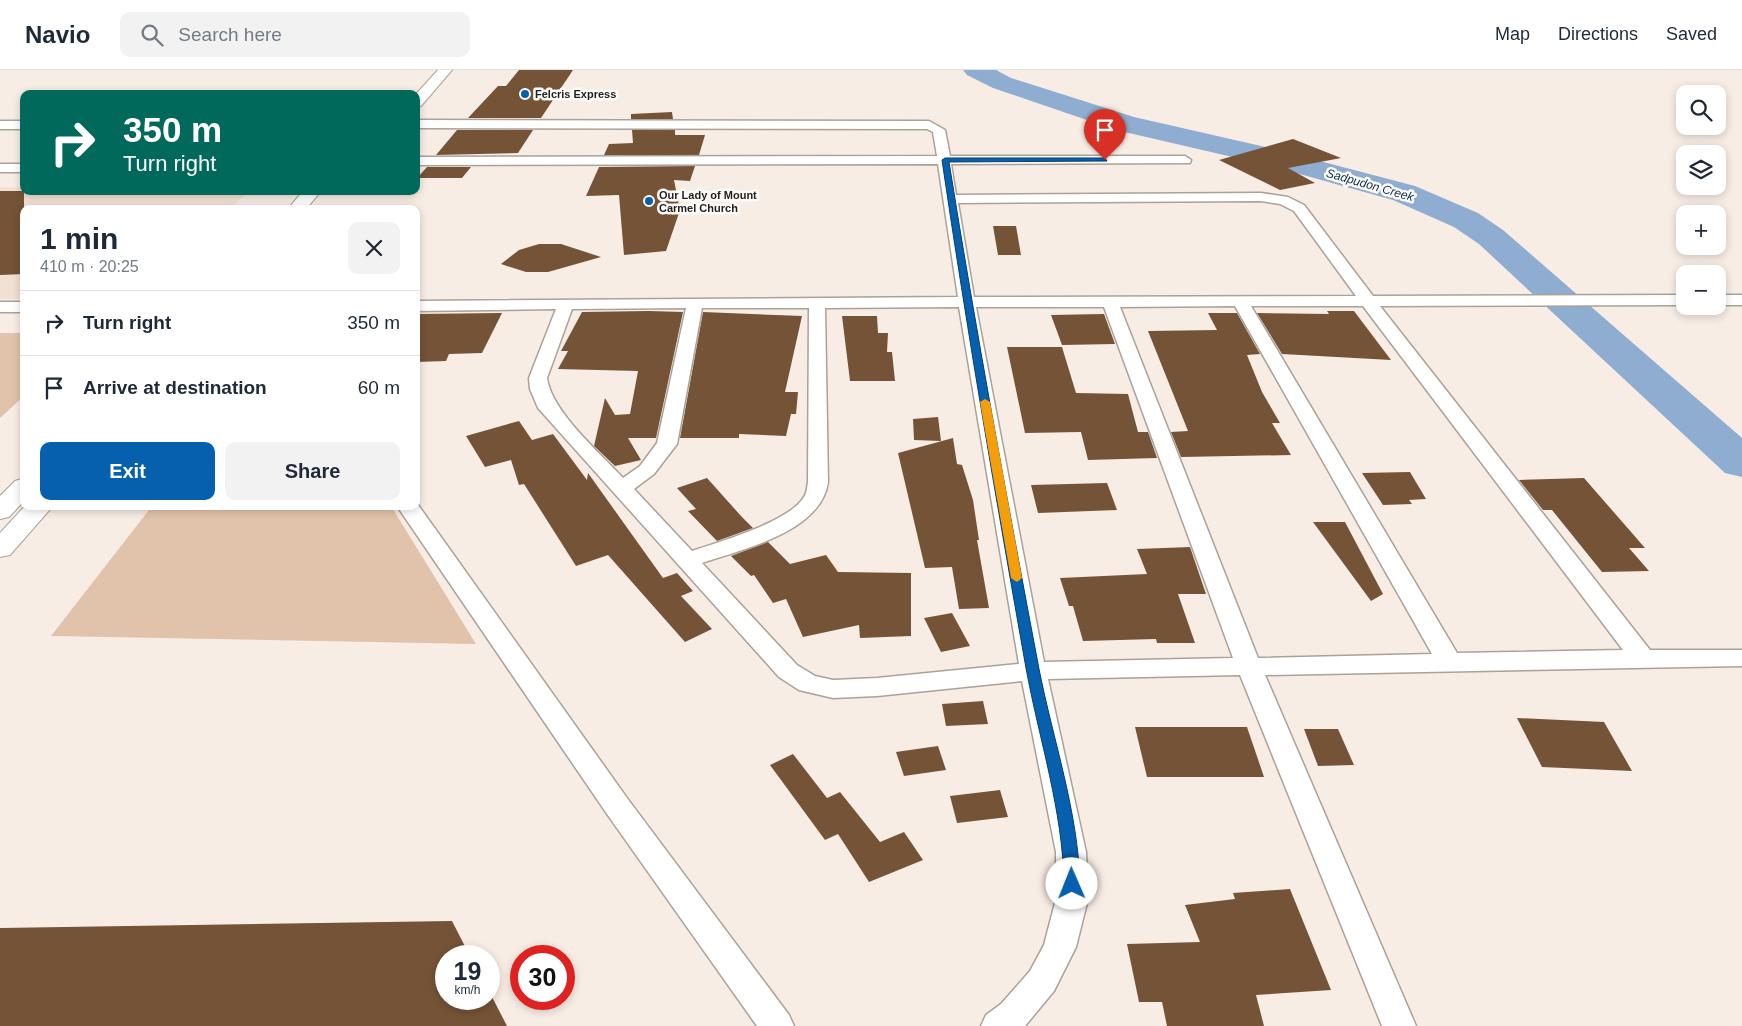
<!DOCTYPE html>
<html lang="en">
<head>
<meta charset="utf-8">
<style>
  :root { --surface:#fff; --page:#f2f2f3; --text:#1f2937; --muted:#747a83; --line:#e0e1e3; --accent:#0660ad }
  body { margin:0; font-family:Arial,sans-serif; background:var(--page); color:var(--text); height:100vh; display:flex; flex-direction:column; font-size:19px; white-space:nowrap }
  * { box-sizing:border-box; margin:0 }
  p { font-size:16px; color:var(--muted) }
  .icon { flex:none; width:28px; height:28px; fill:none; stroke:currentColor; stroke-width:2; stroke-linecap:round; stroke-linejoin:round }
  .map { position:relative; flex:1; overflow:hidden }
  .side { position:absolute; left:20px; top:135px; width:400px; height:305px; display:flex; flex-direction:column; background:var(--surface); border-radius:10px; box-shadow:0 2px 8px #0003 }
  .side>* { flex:none }
  .top-card { position:absolute; left:20px; top:20px; width:400px; height:105px; border-radius:10px; box-shadow:0 2px 8px #0003; background:#00695c; color:#fff; overflow:hidden }
  .buttons { position:absolute; left:1676px; top:15px; display:grid; gap:10px }
  .buttons a { display:grid; place-items:center; width:50px; height:50px; border-radius:10px; background:var(--surface); box-shadow:0 2px 8px #0003; font-size:25px }
  .speed { position:absolute; left:435px; top:875px; display:flex; gap:10px; font-size:25px; font-weight:700; text-align:center }
  .speed>* { display:grid; place-content:center; width:65px; height:65px; border-radius:50%; background:var(--surface); box-shadow:0 2px 8px #0003; line-height:1 }
  .speed small { font-size:12px; font-weight:400 }
  .speed .limit { border:8px solid #d22; background:#fff; color:#111 }
  .pin { position:absolute; display:grid; place-items:center; width:42px; height:42px; color:#fff; margin:-51px -21px; border-radius:50% 50% 50% 0; rotate:-45deg; box-shadow:0 0 5px #0007 }
  .pin .icon { rotate:45deg }
  .me { position:absolute; width:55px; margin:-28px; rotate:359deg; stroke-linejoin:round; filter:drop-shadow(0 0 4px #0008) }
  .turn { display:flex; align-items:center; gap:18px; height:105px; padding:0 20px; font-size:22px }
  .turn .icon { width:65px; height:65px; stroke-width:2.5 }
  .turn b { display:block; font-size:35px; line-height:42px }
  .round { display:grid; place-items:center; flex:none; width:52px; height:52px; border-radius:10px; background:var(--page) }
  .headline { display:flex; align-items:center; justify-content:space-between; height:85px; padding:0 20px }
  h1 { font-size:30px; font-weight:700; line-height:38px }
  .cta { display:flex; gap:10px; margin-top:auto; padding:10px 20px }
  .cta a { flex:1; height:58px; border-radius:10px; background:var(--accent); color:#fff; font-size:20px; font-weight:700; line-height:58px; text-align:center }
  .cta a+a { background:var(--page); color:var(--text) }
  ul { padding:0; list-style:none }
  li { display:flex; align-items:center; gap:15px; height:65px; padding:0 20px; border-top:1px solid var(--line) }
  li div { flex:1 }
  li b { display:block; font-size:19px }
  li em { font-style:normal }
  header { display:flex; align-items:center; gap:30px; box-sizing:border-box; height:70px; padding:0 25px; background:var(--surface); border-bottom:1px solid var(--line) }
  header strong { font-size:24px }
  nav { display:flex; gap:28px; margin-inline-start:auto; font-size:18px }
  .search { width:350px; height:45px; background:var(--page); display:flex; align-items:center; gap:12px; box-sizing:border-box; padding:0 18px; border-radius:10px; color:var(--muted); font-size:19px }
  .map>svg:first-child { display:block }
  .built { fill:#f2e1d3 }
  .green { fill:#e1c3ab }
  .lines { fill:none; stroke-linecap:round; stroke-linejoin:round }
  .river { fill:#8fadd0; fill-rule:evenodd }
  .building { fill:#755337 }
  .street-casing { stroke:#aaa199; stroke-width:3 }
  .highway-casing { stroke:#aaa199; stroke-width:2 }
  .street { fill:#fff; fill-rule:evenodd }
  .highway { fill:#fff; fill-rule:evenodd }
  .route { fill:#0660ad; stroke:#043e70 }
  .slow { fill:#f59e0b }
  .poi-dot { fill:#0660ad; stroke:#fefcfa; stroke-width:2 }
  .labels { text-anchor:middle; dominant-baseline:central; stroke-width:5; stroke-linejoin:round; paint-order:stroke }
  .far-poi-label { font-size:11px; font-weight:bold; fill:#221e1b; stroke:#fefcfa; text-anchor:start }
  .far-water-label { font-size:12px; font-style:italic; fill:#092b4d; stroke:#fefcfa }
</style>
</head>
<body>
<header>
<strong>Navio</strong>
<div class="search"><svg class="icon" aria-label="search" viewBox="0 0 24 24"><circle cx="10" cy="10" r="6"/><path d="M15 15l6 6"/></svg>Search here</div>
<nav><a>Map</a><a>Directions</a><a>Saved</a></nav>
</header>
<div class="map">
<svg width="1742" height="956" viewBox="0 0 1742 956">
  <rect width="100%" height="100%" fill="#f8ede5"/>
  <path class="built" d="M0,117h24v4h225l-19,18h-206v90h-24z"/>
  <g class="green">
    <path d="M0,263h24v63l-24,22z"/>
    <path d="M152,436h239l85,138 -425,-8z"/>
  </g>
  <g class="lines">
    <path class="river" d="M963,0h33l15,8 123,39 140,32 141,37 63,27 25,17 239,208v39l-17,-4 -246,-229 -25,-17 -61,-27 -126,-35 -151,-35 -123,-42 -26,-13z"/>
  </g>
  <g class="building">
    <path d="M519,0h54l-32,48h-73l30,-32h8z"/>
    <path d="M672,42l1,7h-42v-5z"/>
    <path d="M457,60h76l-15,23 -82,2z"/>
    <path d="M632,60h43v5h30l-6,20h-95l5,-11 24,-1z"/>
    <path d="M1293,69l48,19 -53,10 27,15 -35,7 -61,-30z"/>
    <path d="M695,96l-5,15 -16,-1 6,30 -14,41 -42,4 -5,-60 -33,1 13,-29z"/>
    <path d="M427,97h44l-9,11h-45z"/>
    <path d="M0,121h24v83l-24,1z"/>
    <path d="M993,156h23l5,29h-23z"/>
    <path d="M539,174h22l40,13 -53,15h-22l-25,-8 18,-14z"/>
    <path d="M649,241l34,1 -27,126h-28l13,22 -26,6 -21,-20 11,-48 10,17 15,-1 8,-43 -80,-2 10,-18h-7l21,-39z"/>
    <path d="M1327,241h27l37,49 -109,-6 -25,-41 72,1z"/>
    <path d="M703,242l99,4 -17,76h13l-2,22h-5l-5,22 -47,-2v4h-59z"/>
    <path d="M502,243l-20,40 -33,1 -3,7 -30,1v-48z"/>
    <path d="M1208,243h29l23,41 -13,1 15,37 18,31h-8l19,32 -110,2 -10,-25 17,-1 -40,-100 69,-1z"/>
    <path d="M1104,244l11,30 -53,1 -11,-30z"/>
    <path d="M842,246h35l1,17h10l-1,19h5l3,29h-45z"/>
    <path d="M1007,277h55l14,46 52,1 10,38h10l9,26 -69,2 -7,-28 -56,1z"/>
    <path d="M938,347l3,24 -27,-1 -1,-21z"/>
    <path d="M519,351l13,19 21,-6 34,46 1,-7 75,105 14,-5 16,18 -12,5 31,33 -27,13 -77,-87 -32,11 -52,-82 -5,1 -8,-25 -26,7 -19,-31z"/>
    <path d="M953,368l4,26 5,1 11,35 6,40h-2l12,68 -30,1 -7,-42 -27,1 -27,-115z"/>
    <path d="M1410,402l16,27 -17,1 3,4 -29,1 -21,-32z"/>
    <path d="M707,408l34,38 12,12 -36,13 -29,-30 8,-2 -19,-21z"/>
    <path d="M1584,408l61,70h-16l20,23 -47,1 -50,-62h-9l-24,-30z"/>
    <path d="M1107,413l10,27 -79,3 -7,-28z"/>
    <path d="M1313,452h32l38,72 -12,7z"/>
    <path d="M768,472l22,22 36,-9 12,17 73,1v63l-51,2 -1,-13 -56,12 -17,-38 -13,4 -19,-28 -3,1 -20,-20z"/>
    <path d="M1190,477l16,47h-28l17,49h-38l-1,-4 -73,2 -10,-35h-4l-9,-28 87,-4 -10,-25z"/>
    <path d="M952,543l18,33 -29,6 -17,-34z"/>
    <path d="M983,631l5,23 -42,2 -4,-22z"/>
    <path d="M1517,648l87,4 28,49 -90,-4z"/>
    <path d="M1135,657h112l17,50h-117z"/>
    <path d="M1304,659h34l16,36 -36,1z"/>
    <path d="M938,676l8,24 -42,6 -8,-24z"/>
    <path d="M793,684l34,44 13,-6 40,50 24,-10 19,28 -54,22 -31,-48 -13,6 -55,-75z"/>
    <path d="M1000,720l8,27 -51,6 -7,-27z"/>
    <path d="M1290,819l41,101 -75,5 8,31h-97l-5,-24h-23l-12,-58 73,-2 -15,-37 50,-6 -2,-6z"/>
    <path d="M452,851l18,35h-24v43h43v-8l18,35h-507v-98z"/>
  </g>
  <g class="lines">
    <defs>
      <g id="street">
        <path d="M416,50l513,1 16,9 5,26h235l6,4 -1,3 -239,1 5,31 305,-2 27,4 16,8 69,91 312,-1v10l-305,1 270,344h92v16l-477,9 151,351h-34l-142,-351 -192,4 38,173 2,47 -12,48 -22,44 -29,35h-44l5,-11 15,-11 29,-33 14,-26 12,-46v-47l-34,-171 -145,15 -44,2 -34,-8 -20,-13 -241,-269 -8,-19 -1,-11 27,-69 -140,2v-10l542,-4 -20,-133 -522,1v-8l521,-1 -4,-24 -6,-3 -511,-1zM1261,131l19,3 14,7 62,85 -382,1 -16,-94zM1235,236l197,348 -174,4 -138,-351zM1251,236h112l260,344 -166,3zM959,237l60,357 -142,14 -44,2 -18,-4 -18,-11 -95,-102c41,-14 119,-31 126,-81l-3,-174zM976,237h128l129,351 -189,4zM686,238l-29,135 -17,23 -17,12c-23,-25 -72,-67 -76,-100l25,-69zM702,238h107l-1,174c-1,5 -1,11 -4,15 -15,25 -85,45 -112,54l-58,-62 20,-15 23,-30z"/>
        <rect x="0" y="51" width="24" height="8"/>
        <rect x="0" y="94" width="24" height="8"/>
        <rect x="1718" y="225" width="24" height="10"/>
        <rect x="0" y="232" width="24" height="10"/>
        <path d="M416,432l211,296 162,217 5,11h-37l-150,-212 -210,-308h19z"/>
      </g>
      <g id="highway">
        <path d="M438,0h14l-31,36 -5,1v-13z"/>
        <path d="M303,121h18l-15,18h-18z"/>
        <path d="M24,408v23l-15,16 -9,2v-23l15,-15z"/>
        <path d="M25,436h28l-43,49 -10,2v-24z"/>
      </g>
    </defs>
    <use href="#street" class="street-casing"/>
    <use href="#highway" class="highway-casing"/>
    <use href="#street" class="street"/>
    <use href="#highway" class="highway"/>
  </g>
  <path class="route" d="M1105,88l2,3 -158,1c27,169 58,338 90,507 14,71 39,142 41,215l-3,4 -5,2 -6,-2 -2,-4c-1,-73 -25,-145 -38,-216 -30,-169 -59,-338 -84,-508l3,-2z"/>
  <path class="slow" d="M985,329l5,3 32,176 -5,4 -6,-4 -31,-176z"/>
  <g class="poi-dot">
    <circle cx="525" cy="24" r="5"/>
    <circle cx="649" cy="131" r="5"/>
  </g>
  <g class="labels">
    <g class="far-poi-label">
      <text x="535" y="24">Felcris Express</text>
      <text x="659" y="125">Our Lady of Mount<tspan x="659" dy="13">Carmel Church</tspan></text>
    </g>
    <g class="far-water-label">
      <text transform="translate(1370 115) rotate(16)">Sadpudon Creek</text>
    </g>
  </g>
</svg>
<div class="buttons">
<a><svg class="icon" aria-label="search" viewBox="0 0 24 24"><circle cx="10" cy="10" r="6"/><path d="M15 15l6 6"/></svg></a>
<a><svg class="icon" aria-label="layers" viewBox="0 0 24 24"><path d="M12 4l9 5-9 5-9-5zM3 14l9 5 9-5"/></svg></a>
<a>+</a>
<a>−</a>
</div>
<div class="speed"><div>19<small>km/h</small></div><div class="limit">30</div></div>
<div class="pin" style="left:1105px;top:90px;background:#d93025"><svg class="icon" aria-label="arrive" viewBox="0 0 24 24"><path d="M6 21V4h12l-3 4 3 4H6"/></svg></div>
<svg class="me" style="left:1072px;top:814px" viewBox="-20 -20 40 40"><circle r="19" fill="#fff"/><path d="M0-13L10 11 0 6-10 11z" fill="#0660ad"/></svg>
<div class="top-card">
<div class="turn"><svg class="icon" aria-label="right" viewBox="0 0 24 24"><path d="M7 20v-9h11M14 6l5 5-5 5"/></svg><div><b>350 m</b>Turn right</div></div>
</div>
<section class="side">
<div class="headline"><div><h1>1 min</h1><p>410 m · 20:25</p></div><a class="round"><svg class="icon" aria-label="close" viewBox="0 0 24 24"><path d="M6 6l12 12M18 6L6 18"/></svg></a></div>
<ul>
<li><svg class="icon" aria-label="right" viewBox="0 0 24 24"><path d="M7 20v-9h11M14 6l5 5-5 5"/></svg><div><b>Turn right</b></div><em>350 m</em></li>
<li><svg class="icon" aria-label="arrive" viewBox="0 0 24 24"><path d="M6 21V4h12l-3 4 3 4H6"/></svg><div><b>Arrive at destination</b></div><em>60 m</em></li>
</ul>
<div class="cta"><a>Exit</a><a>Share</a></div>
</section>
</div>
</body>
</html>
